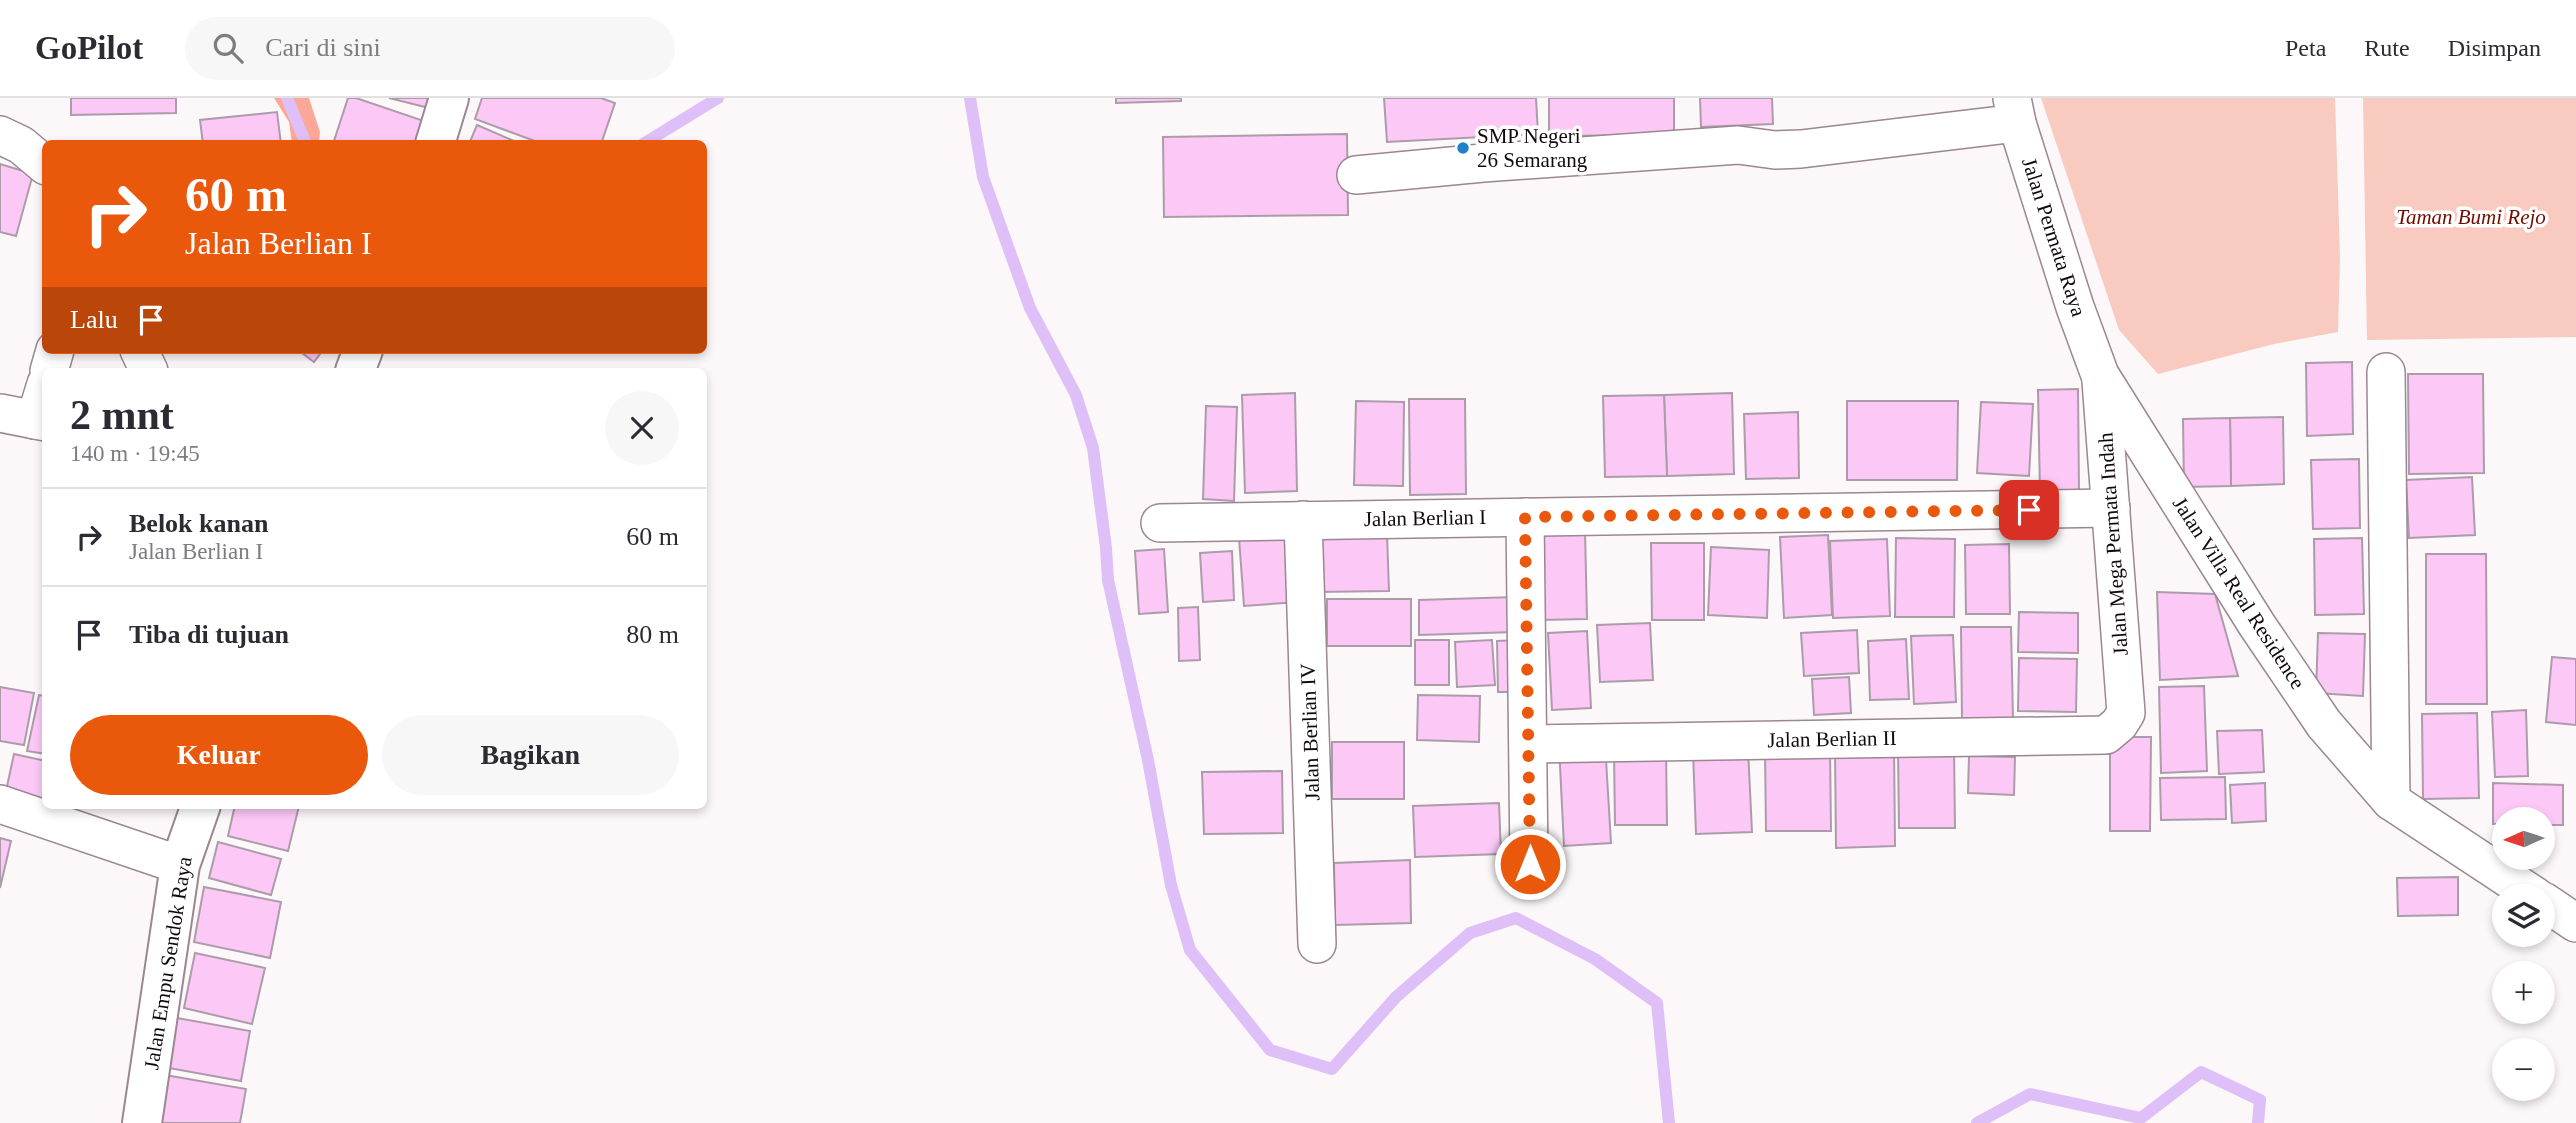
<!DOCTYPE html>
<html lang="id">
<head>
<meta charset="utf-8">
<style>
  :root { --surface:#fff; --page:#f7f7f7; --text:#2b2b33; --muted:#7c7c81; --line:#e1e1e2; --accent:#ea580c }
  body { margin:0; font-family:"Times New Roman",serif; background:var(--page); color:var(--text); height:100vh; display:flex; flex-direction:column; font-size:26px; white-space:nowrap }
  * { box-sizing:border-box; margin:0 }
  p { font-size:23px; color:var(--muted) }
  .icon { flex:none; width:38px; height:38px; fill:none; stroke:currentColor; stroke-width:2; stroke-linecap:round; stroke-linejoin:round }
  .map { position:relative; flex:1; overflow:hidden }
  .side { position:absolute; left:42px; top:270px; width:665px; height:441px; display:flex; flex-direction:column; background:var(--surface); border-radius:10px; box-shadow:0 4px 10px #0003 }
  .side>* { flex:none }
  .banner { position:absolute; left:42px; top:42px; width:665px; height:214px; border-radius:10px; box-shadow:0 4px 10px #0003; background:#ea580c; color:#fff; overflow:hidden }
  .needle { width:46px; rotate:267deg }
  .buttons { position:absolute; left:2492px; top:709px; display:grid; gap:14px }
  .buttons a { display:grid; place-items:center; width:63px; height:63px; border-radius:50%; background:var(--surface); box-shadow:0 4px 10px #0003; font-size:35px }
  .pin { position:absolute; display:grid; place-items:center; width:60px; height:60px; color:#fff; margin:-30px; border-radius:14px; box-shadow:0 4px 10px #0006 }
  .me { position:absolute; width:77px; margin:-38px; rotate:0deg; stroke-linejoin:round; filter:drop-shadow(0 0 5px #0008) }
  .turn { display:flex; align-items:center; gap:24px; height:147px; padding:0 28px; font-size:32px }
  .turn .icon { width:91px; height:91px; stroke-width:2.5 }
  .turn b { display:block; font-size:49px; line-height:60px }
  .then { display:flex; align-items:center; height:66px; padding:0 28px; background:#0003; gap:14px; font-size:26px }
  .round { display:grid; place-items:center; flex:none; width:74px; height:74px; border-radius:37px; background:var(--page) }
  .head { display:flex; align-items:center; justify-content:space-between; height:119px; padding:0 28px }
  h1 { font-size:42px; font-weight:700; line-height:52px }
  .action { display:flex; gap:14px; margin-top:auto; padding:14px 28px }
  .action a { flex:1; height:80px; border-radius:42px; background:var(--accent); color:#fff; font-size:28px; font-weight:700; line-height:80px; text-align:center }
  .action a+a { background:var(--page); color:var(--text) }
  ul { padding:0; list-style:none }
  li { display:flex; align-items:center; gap:21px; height:98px; padding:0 28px; border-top:2px solid var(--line) }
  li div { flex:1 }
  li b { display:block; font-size:26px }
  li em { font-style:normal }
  header { display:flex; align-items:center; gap:42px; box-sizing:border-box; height:98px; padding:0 35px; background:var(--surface); border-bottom:2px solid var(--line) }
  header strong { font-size:33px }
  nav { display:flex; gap:38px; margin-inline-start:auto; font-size:24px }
  .search { width:490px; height:63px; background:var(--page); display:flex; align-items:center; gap:18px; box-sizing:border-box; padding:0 24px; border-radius:38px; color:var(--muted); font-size:26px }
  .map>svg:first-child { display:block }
  .green { fill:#f9cac0 }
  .forest { fill:#fca797 }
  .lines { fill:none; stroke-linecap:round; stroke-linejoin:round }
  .stream { stroke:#debff7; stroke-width:12 }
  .building { fill:#fcc9f7; stroke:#ac9caa; stroke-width:2 }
  .minor-casing { stroke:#9b8790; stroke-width:40 }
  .secondary-casing { stroke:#9b8790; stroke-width:42 }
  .minor { stroke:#fff; stroke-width:37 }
  .secondary { stroke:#fff; stroke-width:38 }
  .route { stroke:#ea580c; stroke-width:12; stroke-dasharray:0 21.6 }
  .poi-dot { fill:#2281ce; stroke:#fff; stroke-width:2.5 }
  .labels { text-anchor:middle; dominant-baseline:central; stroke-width:7; stroke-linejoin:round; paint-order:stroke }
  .poi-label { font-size:21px; fill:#110a0d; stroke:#fff; text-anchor:start }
  .park-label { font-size:21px; font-style:italic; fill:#700d00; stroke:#fff }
  .street-label { font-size:21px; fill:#110a0d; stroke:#fff }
</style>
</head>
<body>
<header>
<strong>GoPilot</strong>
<div class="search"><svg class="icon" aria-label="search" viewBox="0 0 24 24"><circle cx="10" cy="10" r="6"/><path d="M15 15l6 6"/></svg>Cari di sini</div>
<nav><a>Peta</a><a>Rute</a><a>Disimpan</a></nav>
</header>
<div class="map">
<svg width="2576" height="1025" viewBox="0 0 2576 1025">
  <rect width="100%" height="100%" fill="#fcf7f9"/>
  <g class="green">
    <path d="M2041,0h294l5,160 -2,74 -64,12 -116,30 -39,-44z"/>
    <path d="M2363,0h213v239l-209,3z"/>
  </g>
  <path class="forest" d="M274,0h35l11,34 -1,11h-27l-3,-21z"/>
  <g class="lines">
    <g class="stream">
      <path d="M287,0l19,46"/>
      <path d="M970,0l13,79 47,131 46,87 17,53 13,100 2,32 40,180 23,125 19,65 80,100 62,19 64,-72 74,-64 46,-15 79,41 62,44 12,120"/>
      <path d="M643,46l75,-46"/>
      <path d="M1977,1025l53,-29 111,24 60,-46 59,28 -2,23"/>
    </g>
  </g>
  <g class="building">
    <path d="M71,0h105v15l-105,2z"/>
    <path d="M348,0h8l68,23 -8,23h-83z"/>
    <path d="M389,0h42l-2,10z"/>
    <path d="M482,0h119l14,5 -14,41h-58l-68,-25z"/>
    <path d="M1116,0h65v3l-65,2z"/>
    <path d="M1384,0h152l2,36 -151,8z"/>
    <path d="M1549,0h125v37l-125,1z"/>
    <path d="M1700,0h72l1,26 -72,3z"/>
    <path d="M277,14l4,32h-78l-3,-24z"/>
    <path d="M477,27l37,16 -1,3h-44z"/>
    <path d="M1347,36l1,81 -184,2 -1,-80z"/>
    <path d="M0,66l33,10 -17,62 -16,-4z"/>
    <path d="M298,252h25l-9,12z"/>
    <path d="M2352,264l1,72 -46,2 -1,-73z"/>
    <path d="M2408,276h75l1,99 -75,1z"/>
    <path d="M2078,291l1,103 -39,1 -2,-103z"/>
    <path d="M1295,295l2,98 -52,2 -3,-98z"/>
    <path d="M1732,295l2,81 -67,2 -3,-81z"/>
    <path d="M1664,297l3,81 -62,1 -2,-81z"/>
    <path d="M1409,301h56l1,95 -56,1z"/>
    <path d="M1356,303l48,1 -1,84 -49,-1z"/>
    <path d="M1847,303h111l-1,79h-110z"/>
    <path d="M1981,304l52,2 -4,72 -52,-3z"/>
    <path d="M1206,308l31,1 -3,94 -31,-2z"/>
    <path d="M1798,314l1,66 -53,1 -2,-65z"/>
    <path d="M2283,319l1,67 -53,2 -1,-68z"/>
    <path d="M2230,320l1,68 -47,1 -1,-68z"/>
    <path d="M2359,361l1,69 -47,1 -2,-69z"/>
    <path d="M2472,379l3,58 -66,3 -3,-58z"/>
    <path d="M1538,433h47l2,88 -48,1z"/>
    <path d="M1292,436l6,68 -54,4 -5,-68z"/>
    <path d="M1387,436l2,57 -74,1 -2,-57z"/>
    <path d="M1828,437l4,80 -48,3 -4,-81z"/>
    <path d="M1896,440l59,1 -1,78h-59z"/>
    <path d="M2362,440l2,76 -49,1 -1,-76z"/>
    <path d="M1887,441l3,77 -57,2 -3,-77z"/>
    <path d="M1651,445h53v77h-52z"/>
    <path d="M2009,446l1,70h-44l-1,-69z"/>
    <path d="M1711,449l58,3 -2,68 -59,-3z"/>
    <path d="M1164,451l4,63 -29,2 -4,-63z"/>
    <path d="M1232,453l2,49 -31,2 -3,-49z"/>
    <path d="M2426,456h60l1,150h-61z"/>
    <path d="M2157,494l58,2 23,82 -78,4z"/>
    <path d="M1515,499v35l-96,3v-35z"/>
    <rect x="1327" y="501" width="84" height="47"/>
    <path d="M1198,509l2,53 -21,1 -1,-53z"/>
    <path d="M2019,514l59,1v40l-60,-1z"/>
    <path d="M1650,525l3,57 -53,2 -3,-57z"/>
    <path d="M1961,529h50l2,91 -51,1z"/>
    <path d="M1857,532l2,43 -55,3 -3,-43z"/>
    <path d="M1587,533l4,77 -39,2 -4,-77z"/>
    <path d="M2318,535l47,1 -2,62 -47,-3z"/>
    <path d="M1953,537l3,67 -42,2 -3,-68z"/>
    <path d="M1906,541l3,60 -39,1 -2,-59z"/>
    <rect x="1415" y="542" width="34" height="45"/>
    <path d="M1492,542l3,45 -38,2 -2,-45z"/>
    <path d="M1520,542l1,52h-23l-1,-51z"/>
    <path d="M2552,559l24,2v66l-30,-3z"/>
    <path d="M2019,560l58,1 -1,53 -58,-1z"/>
    <path d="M1849,579l2,36 -37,2 -2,-36z"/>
    <path d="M2204,588l3,85 -46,2 -2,-86z"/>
    <path d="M0,589l34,6 -10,52 -24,-4z"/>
    <path d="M39,597l7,1v58l-19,-3z"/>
    <path d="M1418,597l62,1 -1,46 -62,-2z"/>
    <path d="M2526,612l2,66 -33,1 -3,-65z"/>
    <path d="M2477,615l2,85 -56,1 -1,-85z"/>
    <path d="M2262,632l2,42 -45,2 -2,-43z"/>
    <path d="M2110,639h41l-1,94h-40z"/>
    <rect x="1332" y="644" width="72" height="57"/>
    <path d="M1605,645l6,100 -47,3 -5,-100z"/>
    <path d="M1894,649l1,99 -59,2 -1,-100z"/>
    <path d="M1748,651l4,83 -56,2 -3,-83z"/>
    <path d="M1898,651h56l1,79h-56z"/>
    <path d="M1765,652h65l1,81h-65z"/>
    <path d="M1666,653l1,74h-52l-1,-73z"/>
    <path d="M14,656l32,7v39l-40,-9z"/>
    <path d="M1969,658l46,1 -1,38 -46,-2z"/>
    <path d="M1282,673l1,62 -79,1 -2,-62z"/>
    <path d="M2225,679l1,42 -65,1 -1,-42z"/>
    <path d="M2265,685l1,38 -34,2 -2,-38z"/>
    <path d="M2493,685l70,2v40h-20v-6h-39v5h-11z"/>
    <path d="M1499,705l2,51 -86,3 -2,-51z"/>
    <path d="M235,707l64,1 -11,45 -60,-15z"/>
    <path d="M0,740l11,3 -11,47z"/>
    <path d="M218,744l63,17 -10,36 -62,-17z"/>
    <path d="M1410,762l1,63 -76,2 -1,-62z"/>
    <path d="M2458,779v38l-60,1 -1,-38z"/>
    <path d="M204,789l77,15 -11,56 -76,-16z"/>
    <path d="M195,855l70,15 -13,56 -68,-16z"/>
    <path d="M177,920l73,13 -9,50 -72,-13z"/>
    <path d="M165,977l81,14 -6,34h-83z"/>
  </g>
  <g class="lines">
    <defs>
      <g id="minor">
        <path d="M2012,0l5,25 58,184 25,68 157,250 67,99 67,77 144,95"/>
        <path d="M0,37l21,10 25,21"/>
        <path d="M1356,77l127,-12 255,-18 37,5 26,-1 216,-26"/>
        <path d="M139,252l10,21"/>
        <path d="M49,273l6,-21"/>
        <path d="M2386,274l5,429"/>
        <path d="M0,315l46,9"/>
        <path d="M35,322l11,-36"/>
        <path d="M1525,419l4,347"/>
        <path d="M1303,422l14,424"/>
        <path d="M1160,425l951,-15"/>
        <path d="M1529,646l577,-9 13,-11 7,-11 -25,-332"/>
        <path d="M0,706l180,61"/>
        <path d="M2543,803l33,22"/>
      </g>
      <g id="secondary">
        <path d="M435,46l14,-46"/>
        <path d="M355,273l8,-21"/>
        <path d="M142,1025l38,-258 21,-60"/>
      </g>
    </defs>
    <use href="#minor" class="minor-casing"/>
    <use href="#secondary" class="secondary-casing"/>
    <use href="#minor" class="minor"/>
    <use href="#secondary" class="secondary"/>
  </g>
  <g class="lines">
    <path class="route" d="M1530,766l-5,-347 504,-7"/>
  </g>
  <circle class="poi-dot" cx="1463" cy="50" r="7"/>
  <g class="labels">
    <g class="poi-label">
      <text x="1477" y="38">SMP Negeri<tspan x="1477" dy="24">26 Semarang</tspan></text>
    </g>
    <g class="park-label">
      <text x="2471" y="119">Taman Bumi Rejo</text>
    </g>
    <g class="street-label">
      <text transform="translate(2054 139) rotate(72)">Jalan Permata Raya</text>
      <text transform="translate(1425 420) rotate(-1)">Jalan Berlian I</text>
      <text transform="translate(2113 446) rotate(-94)">Jalan Mega Permata Indah</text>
      <text transform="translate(2239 495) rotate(57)">Jalan Villa Real Residence</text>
      <text transform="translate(1310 634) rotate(-92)">Jalan Berlian IV</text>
      <text transform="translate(1832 641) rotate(-1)">Jalan Berlian II</text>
      <text transform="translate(168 865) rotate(-81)">Jalan Empu Sendok Raya</text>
    </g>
  </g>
</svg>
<div class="buttons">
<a><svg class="needle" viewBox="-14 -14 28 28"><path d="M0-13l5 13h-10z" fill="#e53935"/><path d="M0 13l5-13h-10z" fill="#7c7c81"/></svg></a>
<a><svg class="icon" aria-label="layers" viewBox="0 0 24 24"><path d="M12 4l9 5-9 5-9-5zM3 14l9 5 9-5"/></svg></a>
<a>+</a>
<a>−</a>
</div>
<div class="pin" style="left:2029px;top:412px;background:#d93025"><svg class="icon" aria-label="arrive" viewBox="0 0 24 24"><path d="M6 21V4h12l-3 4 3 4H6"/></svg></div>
<svg class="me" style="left:1530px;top:766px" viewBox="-20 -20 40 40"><circle r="17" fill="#ea580c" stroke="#fff" stroke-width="3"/><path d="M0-11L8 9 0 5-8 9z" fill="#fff"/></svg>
<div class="banner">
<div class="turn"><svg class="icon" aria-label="right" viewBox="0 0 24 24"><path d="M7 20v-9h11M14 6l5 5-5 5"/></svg><div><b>60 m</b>Jalan Berlian I</div></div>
<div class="then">Lalu<svg class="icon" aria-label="arrive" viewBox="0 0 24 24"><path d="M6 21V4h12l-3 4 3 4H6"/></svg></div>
</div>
<section class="side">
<div class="head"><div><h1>2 mnt</h1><p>140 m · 19:45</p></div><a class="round"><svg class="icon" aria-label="close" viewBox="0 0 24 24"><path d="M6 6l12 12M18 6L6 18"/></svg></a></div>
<ul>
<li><svg class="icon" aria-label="right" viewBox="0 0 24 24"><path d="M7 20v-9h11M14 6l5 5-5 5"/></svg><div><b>Belok kanan</b><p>Jalan Berlian I</p></div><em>60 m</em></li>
<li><svg class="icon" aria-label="arrive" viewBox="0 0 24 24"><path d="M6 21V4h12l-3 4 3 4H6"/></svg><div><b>Tiba di tujuan</b></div><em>80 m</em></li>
</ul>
<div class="action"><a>Keluar</a><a>Bagikan</a></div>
</section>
</div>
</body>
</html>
